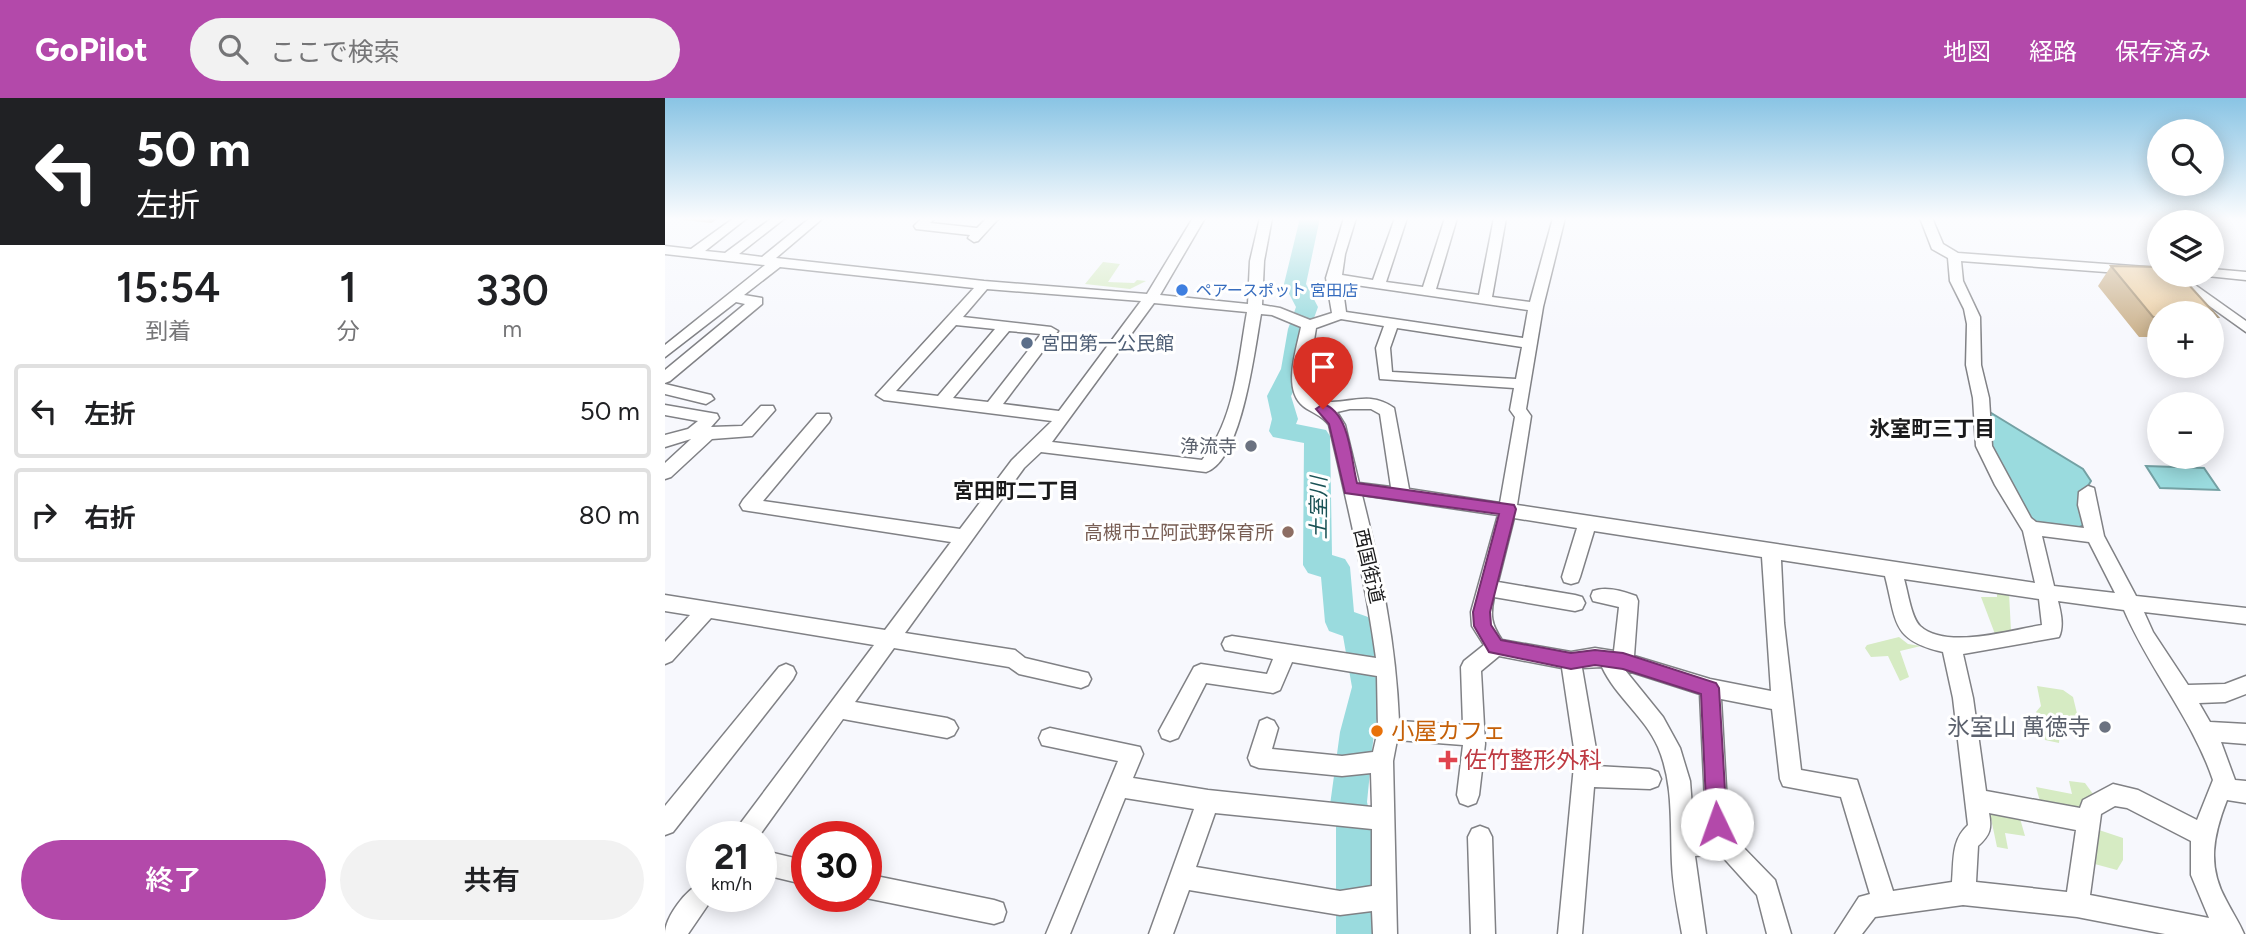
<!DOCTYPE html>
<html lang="ja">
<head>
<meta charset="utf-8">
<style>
  :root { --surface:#fff; --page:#f2f2f2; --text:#202124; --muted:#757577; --line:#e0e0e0; --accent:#b349aa }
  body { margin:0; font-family:Figtree,"Noto Sans JP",sans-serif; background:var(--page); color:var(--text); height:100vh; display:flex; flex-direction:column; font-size:26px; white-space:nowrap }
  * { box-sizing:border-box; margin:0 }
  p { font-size:23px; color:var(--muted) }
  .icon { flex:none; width:38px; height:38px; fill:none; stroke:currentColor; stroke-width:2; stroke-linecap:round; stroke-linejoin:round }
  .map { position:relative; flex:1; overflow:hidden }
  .panel { display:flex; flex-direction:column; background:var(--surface); width:665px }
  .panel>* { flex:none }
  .guide { background:#202124; color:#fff; overflow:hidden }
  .buttons { position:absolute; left:1482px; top:21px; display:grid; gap:14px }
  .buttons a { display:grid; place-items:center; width:77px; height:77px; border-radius:50%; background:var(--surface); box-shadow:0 4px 18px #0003; font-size:35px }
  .speed { position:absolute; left:21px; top:723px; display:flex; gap:14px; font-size:35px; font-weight:700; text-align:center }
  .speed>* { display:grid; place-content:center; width:91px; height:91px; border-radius:50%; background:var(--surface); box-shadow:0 4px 18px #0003; line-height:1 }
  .speed small { font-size:18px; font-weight:400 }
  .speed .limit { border:10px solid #d22; background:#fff; color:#111 }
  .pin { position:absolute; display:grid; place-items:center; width:60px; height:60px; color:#fff; margin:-72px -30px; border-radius:50% 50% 50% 0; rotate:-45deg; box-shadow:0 0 7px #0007 }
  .pin .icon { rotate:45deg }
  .me { position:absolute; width:77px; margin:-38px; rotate:357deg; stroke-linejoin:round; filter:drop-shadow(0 0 5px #0008) }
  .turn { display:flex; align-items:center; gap:24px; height:147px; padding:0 21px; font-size:32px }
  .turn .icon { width:91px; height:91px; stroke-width:2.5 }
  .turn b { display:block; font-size:49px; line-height:60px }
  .eta { display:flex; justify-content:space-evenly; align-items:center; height:119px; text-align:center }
  .eta b { font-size:42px; font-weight:600; line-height:49px }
  .primary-button { display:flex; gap:14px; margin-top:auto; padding:14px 21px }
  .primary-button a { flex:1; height:80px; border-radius:42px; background:var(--accent); color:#fff; font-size:28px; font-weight:600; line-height:80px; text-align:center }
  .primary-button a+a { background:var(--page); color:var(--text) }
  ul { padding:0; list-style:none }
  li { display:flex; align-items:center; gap:21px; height:94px; margin:0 14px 10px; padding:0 7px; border:4px solid var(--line); border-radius:7px }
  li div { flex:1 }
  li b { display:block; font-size:26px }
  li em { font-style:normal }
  header { display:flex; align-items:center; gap:42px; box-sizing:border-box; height:98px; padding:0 35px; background:var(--accent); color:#fff }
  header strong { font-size:33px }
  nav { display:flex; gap:38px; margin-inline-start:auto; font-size:24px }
  .search { width:490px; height:63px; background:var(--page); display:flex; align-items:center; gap:18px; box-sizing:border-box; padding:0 24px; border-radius:38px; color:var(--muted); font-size:26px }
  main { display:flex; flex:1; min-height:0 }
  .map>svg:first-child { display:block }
  .green { fill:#d6ebc3 }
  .water { fill:#9adbde; stroke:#74a1a4; stroke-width:2 }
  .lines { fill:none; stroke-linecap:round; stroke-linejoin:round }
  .river { fill:#9adbde; fill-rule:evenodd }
  .minor-casing { stroke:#808185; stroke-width:3 }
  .minor { fill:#fff; fill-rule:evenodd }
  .wall { fill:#ccb38e }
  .shaded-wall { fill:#a69274 }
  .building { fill:#edd0a5; stroke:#a69274; stroke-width:2 }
  .route { fill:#b349aa; stroke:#742f6e; stroke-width:2 }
  .shop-dot { fill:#3f7fe0; stroke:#fff; stroke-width:2.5 }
  .service-dot { fill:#5c6f8a; stroke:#fff; stroke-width:2.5 }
  .worship-dot { fill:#6b7280; stroke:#fff; stroke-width:2.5 }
  .education-dot { fill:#8d6e63; stroke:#fff; stroke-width:2.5 }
  .food-dot { fill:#e8710a; stroke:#fff; stroke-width:2.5 }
  .health-dot { fill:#e0444e; stroke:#fff; stroke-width:2.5 }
  .labels { text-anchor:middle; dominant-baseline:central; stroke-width:6; stroke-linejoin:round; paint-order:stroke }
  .far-shop-label { font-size:16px; fill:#366cbe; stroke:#fff; text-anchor:start }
  .service-label { font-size:19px; fill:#4e5e75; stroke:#fff; text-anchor:start }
  .worship-label { font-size:19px; fill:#5b616d; stroke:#fff; text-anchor:end }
  .education-label { font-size:19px; fill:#785e54; stroke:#fff; text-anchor:end }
  .street-label { font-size:19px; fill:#1b1b1c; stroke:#fff }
  .neighbourhood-label { font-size:21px; font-weight:bold; fill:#1b1b1c; stroke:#fff }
  .water-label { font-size:21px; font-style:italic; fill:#1b5356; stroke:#fff }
  .near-worship-label { font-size:23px; fill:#5b616d; stroke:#fff; text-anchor:end }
  .near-food-label { font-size:23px; fill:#c56008; stroke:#fff; text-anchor:start }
  .near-health-label { font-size:23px; fill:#be3a42; stroke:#fff; text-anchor:start }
</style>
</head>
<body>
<header>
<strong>GoPilot</strong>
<div class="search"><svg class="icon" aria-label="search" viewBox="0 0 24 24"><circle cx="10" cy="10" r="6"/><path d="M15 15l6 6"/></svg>ここで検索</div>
<nav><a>地図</a><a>経路</a><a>保存済み</a></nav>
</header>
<main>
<section class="panel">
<div class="guide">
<div class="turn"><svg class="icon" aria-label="left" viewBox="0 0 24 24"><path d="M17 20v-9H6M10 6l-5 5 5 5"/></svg><div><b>50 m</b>左折</div></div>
</div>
<div class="eta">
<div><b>15:54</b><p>到着</p></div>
<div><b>1</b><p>分</p></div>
<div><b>330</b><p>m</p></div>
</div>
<ul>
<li><svg class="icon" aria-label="left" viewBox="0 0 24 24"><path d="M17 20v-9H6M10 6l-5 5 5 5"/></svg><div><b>左折</b></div><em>50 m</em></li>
<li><svg class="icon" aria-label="right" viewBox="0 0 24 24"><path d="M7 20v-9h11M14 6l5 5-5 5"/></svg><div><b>右折</b></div><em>80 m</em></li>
</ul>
<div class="primary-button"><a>終了</a><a>共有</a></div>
</section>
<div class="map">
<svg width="1581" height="836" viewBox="0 0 1581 836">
  <rect width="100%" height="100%" fill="#f7f8fd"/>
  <g class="green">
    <path d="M438,164l17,2 -12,18 26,1 3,-3 9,1 -16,8 -45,-5z"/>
    <path d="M1332,494l12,1 2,38 -16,3 -14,-37h16z"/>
    <path d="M1234,539l9,7 13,2 -21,5 9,26 -9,4 -12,-25 -17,1 -6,-9 2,-3z"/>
    <path d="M1372,588l26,4 10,7 9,37 -22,-4 -1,13 -14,-3 -1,-15 -8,-13 5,-6z"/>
    <path d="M1404,683l16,2 8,11 -12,18 -40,-7 -5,-18 36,7z"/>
    <path d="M1324,711l30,6 6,21 -20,-3 3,16 -11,-2z"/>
    <path d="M1431,731l27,9v22l-6,10 -26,-7z"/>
  </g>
  <g class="water">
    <path d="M1323,313l95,58 8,12 -11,18 4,26 -11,5 -41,-4 -42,-81z"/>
    <path d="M1481,368l58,2 15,22 -59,-2z"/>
  </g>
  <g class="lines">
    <path class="river" d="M635,120h20l-14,66 12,23 -8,22 -5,40 -14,27 7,23 -2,5 30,6 4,6 2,119 13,4 5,8 4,45 14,5 5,9 11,61 -10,45 -7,70 5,22 4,110h-40v-110l-6,-19 10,-73 12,-45 -9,-51 -14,-5 -4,-9 -4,-45 -13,-4 -5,-8 1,-122 -31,-6 -4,-6 3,-12 -5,-23 14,-27 7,-40 8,-22 -12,-23z"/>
    <defs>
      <g id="minor">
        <path d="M69,120h13l-42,33 20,2 47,-35h13l-46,36 23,3 48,-39h13l-47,40 208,23 163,13 46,-76h12l-45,77 88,9 2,-43 10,-43h12l-8,43 -2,44 18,3 30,12 22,-7 -6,-35 18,-60h12l-11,36 -3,21 31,5 22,-62h12l-21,64 37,5 22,-69h12l-21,71 43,6 15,-77h12l-14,79 38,5 23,-84h12l-22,89 -17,102 5,7 -14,89 518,78 -12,-52 -28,-46 -19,-39 -3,-48 -7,-33 1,-41 -3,-15 -14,-28 -2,-23 -16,-9 -12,-31h12l11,26 15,9 201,15v7h5l-5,1 -198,-15 2,20 17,36 1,48 8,33 3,48 39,72 5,4 48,6 -6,-23 1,-13 9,-6 6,2 10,48 32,60 110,12v16l-102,-12 9,20 35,53 37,-1 21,-8v18l-21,8 -26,1 11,19 36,2v20l-25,-2 14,38 11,1v22l-19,-3c-14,36 -20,66 -1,100 6,12 13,22 18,34h-79l-88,-17 -114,-12 -88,12 -13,17h-27l24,-37 11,-3 -29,-97 -58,-11 -3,-7 -8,-70 -51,-10 7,123 11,21 36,37 16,54h-24l-10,-39 -37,-41 -25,2 11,78h-24c-4,-23 -9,-46 -10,-70 -2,-39 2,-80 -14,-117 -13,-30 -42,-50 -56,-80l-20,1 15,87 -1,11 54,3 8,3 3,7 -3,7 -8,3 -56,-2 -12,147h-24l17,-179 -13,-87 -63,-12 -18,15 4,73 -6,51 -3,8 -8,3 -8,-3 -3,-8 6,-50 -66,-5 -4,21 4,173h-24l-1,-23 -32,4 -151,-25 -16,44h-24l45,-125 -69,-11 -55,136h-24l72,-173 -76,-16 -3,-7 3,-7 8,-3 90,19 3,7 -10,24 75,12 164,17 -1,-34 -29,3 -83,-8 -8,-3 -3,-7 12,-37 7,-3 7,3 4,7 -6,21 70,7 31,-4 5,-22 -1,-54 -85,-14 -12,28 -7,3 -67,-10 -28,55 -8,3 -8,-3 -3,-7 35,-64 7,-3 66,10 6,-15 -48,-9 -3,-6 3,-6 7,-2 144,22c-11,-80 -29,-156 -47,-233 -7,-10 -17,-12 -26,-19 -21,-17 -6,-58 -2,-79l-29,-12 -11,-1c-6,33 -19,147 -55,158l-165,-20 -17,16 -119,165 110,17 10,8 63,15 3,6 -3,6 -7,3 -62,-14 -10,-7 -115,-19 -39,54 92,16 7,3 4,7 -4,7 -7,3 -104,-19 -84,117h-25l3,-8 137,-183 -163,-27 -39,43 -7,3v-22l25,-27 -25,-4v-16l220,35 66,-88 -202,-31 -6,-1 -3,-5 3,-5 74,-86h12l2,4 -2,4 -66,79 197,28 52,-69 40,-39 -168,-21 -8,-5 98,-107 -194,-21 -36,28 18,3v6l-92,77 -5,2v-13l80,-66 -9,-2 -71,55v-12l100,-80 -100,-11v-8l26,3zM677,185l186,27 -5,28 -177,-26zM322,191l154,12 -82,110 -56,-7 55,-73 -7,-4 -88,-10zM489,205l93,9c-9,50 -12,108 -45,148l-150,-18zM676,221l43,7 -8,22 4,31 134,9 -4,22 5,7 -15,86 -91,-14 -15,-81c-30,-22 -55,4 -82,-11l-4,-20 8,-49zM291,227l39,4 -57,67 -42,-5zM732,230l125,19 -6,32 -124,-7 -2,-24zM344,233l32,3 -53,68 -35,-4zM685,311h21l9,5 11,73 -32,-4 -14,-58 -8,-13zM697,397l136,20 -27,97 1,14 12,19 -20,16 -3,6 2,58 -64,-4c-3,-78 -18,-150 -37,-226zM849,420l63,10 -15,49 2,5 7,2 7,-2 2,-5 14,-46 168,26 9,134 -61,-12 -76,-23 4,-55 -2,-5c-13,-5 -30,-10 -43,-5l-2,5 2,5 26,6 -5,44 -19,-3 -24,4 -69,-12c-11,-16 -12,-25 -8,-43l81,14 7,-2 3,-6 -3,-6 -7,-2 -77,-13zM1377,438l47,6 26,51 -61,-7zM1116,462l104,16c12,46 6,64 58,76l10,46 15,127c-17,15 -14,36 -16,57l-59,9 -36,-111 -56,-10 -17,-147zM1239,481l135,20 3,26c-31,5 -96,25 -122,1 -9,-9 -12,-34 -16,-47zM1393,503l66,9c25,59 68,108 89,170l-16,40 -59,-30 -25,-6 -30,16 -3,8 -94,-17 -13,-93 -10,-44 96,-17c5,-11 2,-24 -1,-36zM960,572l75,24 6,130 3,8 -15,1 -4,-52 -10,-33 -17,-31zM1450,708l12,2 64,33v34l18,43 -119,-23 11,-81zM550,715l157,16v57l-32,5 -144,-24zM1324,715l87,17 -9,62 -91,-10 2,-36c12,-11 14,-17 11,-33z"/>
        <path d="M257,120h13l-5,5 47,5 10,-10h12l-21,23 -4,1 -6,-4 2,-3 -54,-6 -2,-3z"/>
        <path d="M1547,171l34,3v8l-39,-4 5,-1z"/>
        <path d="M1501,177h15l65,46v11z"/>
        <path d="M0,286l46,11 3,4 -8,5 -41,-10z"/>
        <path d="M0,307l52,9 2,4 -8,9 31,-1 19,-20h12l2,4 -23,26 -40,3 -41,38 -6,2v-16l26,-24 -26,8v-12l23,-6 10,-8 -33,-6z"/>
        <path d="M121,566l7,3 3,6 -3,6 -120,153 -8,3v-29l114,-139z"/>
        <path d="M815,728l8,3 4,8 3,97h-24l-3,-97 4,-8z"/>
        <path d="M96,752l46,11v24l-46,-11z"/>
        <path d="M201,776l128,26 9,3 3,9 -3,9 -9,3 -128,-26 -5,-2h5z"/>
        <path d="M37,785v13h12l-26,38h-23c0,-17 21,-45 37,-51z"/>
      </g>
    </defs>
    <use href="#minor" class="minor-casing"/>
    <use href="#minor" class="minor"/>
  </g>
  <g class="wall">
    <path d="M0,120h54l-8,5z"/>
    <path d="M1446,168l48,1v8h21l38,42 -6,9v-13h-53v24h-20l-41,-51z"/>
  </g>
  <path class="shaded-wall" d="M42,120h12l-8,5z"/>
  <path class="building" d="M1446,168l48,1v8h21l38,42h-6v-4h-53v4h-6z"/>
  <linearGradient id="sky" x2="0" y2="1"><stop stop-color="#89c4e4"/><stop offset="0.51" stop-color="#fbfcfe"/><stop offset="1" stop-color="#fbfcfe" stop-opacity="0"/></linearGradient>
  <rect width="1581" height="237" fill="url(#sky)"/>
  <path class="route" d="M658,306c27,8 28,56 34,79l157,22 2,4 -26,103 1,13 10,15 70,13 24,-3 28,3 93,30 3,5 8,136 -3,7 -7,3 -7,-3 -3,-7 -6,-130 -78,-25 -28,-4 -24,4 -82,-17 -15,-26 -1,-14 26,-98 -154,-21 -16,-69 -13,-15z"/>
  <circle class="shop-dot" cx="517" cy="192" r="7"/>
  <circle class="service-dot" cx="362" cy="245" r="7"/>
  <g class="worship-dot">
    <circle cx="586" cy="348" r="7"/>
    <circle cx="1440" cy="629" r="7"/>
  </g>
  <circle class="education-dot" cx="623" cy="434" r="7"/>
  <circle class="food-dot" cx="712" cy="633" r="7"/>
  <path class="health-dot" d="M779.5 651.5h7v7h7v7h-7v7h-7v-7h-7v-7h7z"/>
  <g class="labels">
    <g class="far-shop-label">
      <text x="531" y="192">ペアースポット 宮田店</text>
    </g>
    <g class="service-label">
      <text x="376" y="245">宮田第一公民館</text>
    </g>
    <g class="worship-label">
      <text x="572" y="348">浄流寺</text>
    </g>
    <g class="education-label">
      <text x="609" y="434">高槻市立阿武野保育所</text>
    </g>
    <g class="street-label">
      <text transform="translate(704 468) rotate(77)">西国街道</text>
    </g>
    <g class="neighbourhood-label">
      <text x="1267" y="330">氷室町三丁目</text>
      <text x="351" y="392">宮田町二丁目</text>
    </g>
    <g class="water-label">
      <text transform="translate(653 410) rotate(-90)">土室川</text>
    </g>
    <g class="near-worship-label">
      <text x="1426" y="629">氷室山 萬徳寺</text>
    </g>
    <g class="near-food-label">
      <text x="726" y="633">小屋カフェ</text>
    </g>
    <g class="near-health-label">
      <text x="799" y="662">佐竹整形外科</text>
    </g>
  </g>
</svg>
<div class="buttons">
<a><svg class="icon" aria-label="search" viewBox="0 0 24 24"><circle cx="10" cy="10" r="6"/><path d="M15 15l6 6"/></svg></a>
<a><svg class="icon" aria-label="layers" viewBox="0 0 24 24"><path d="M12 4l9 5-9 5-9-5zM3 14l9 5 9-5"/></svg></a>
<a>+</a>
<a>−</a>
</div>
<div class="speed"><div>21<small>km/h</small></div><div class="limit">30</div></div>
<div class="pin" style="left:658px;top:311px;background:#d93025"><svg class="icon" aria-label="arrive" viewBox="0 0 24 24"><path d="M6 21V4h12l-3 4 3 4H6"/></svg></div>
<svg class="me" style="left:1052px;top:726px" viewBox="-20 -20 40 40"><circle r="19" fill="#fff"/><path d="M0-13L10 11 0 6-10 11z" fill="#b349aa"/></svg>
</div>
</main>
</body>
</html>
